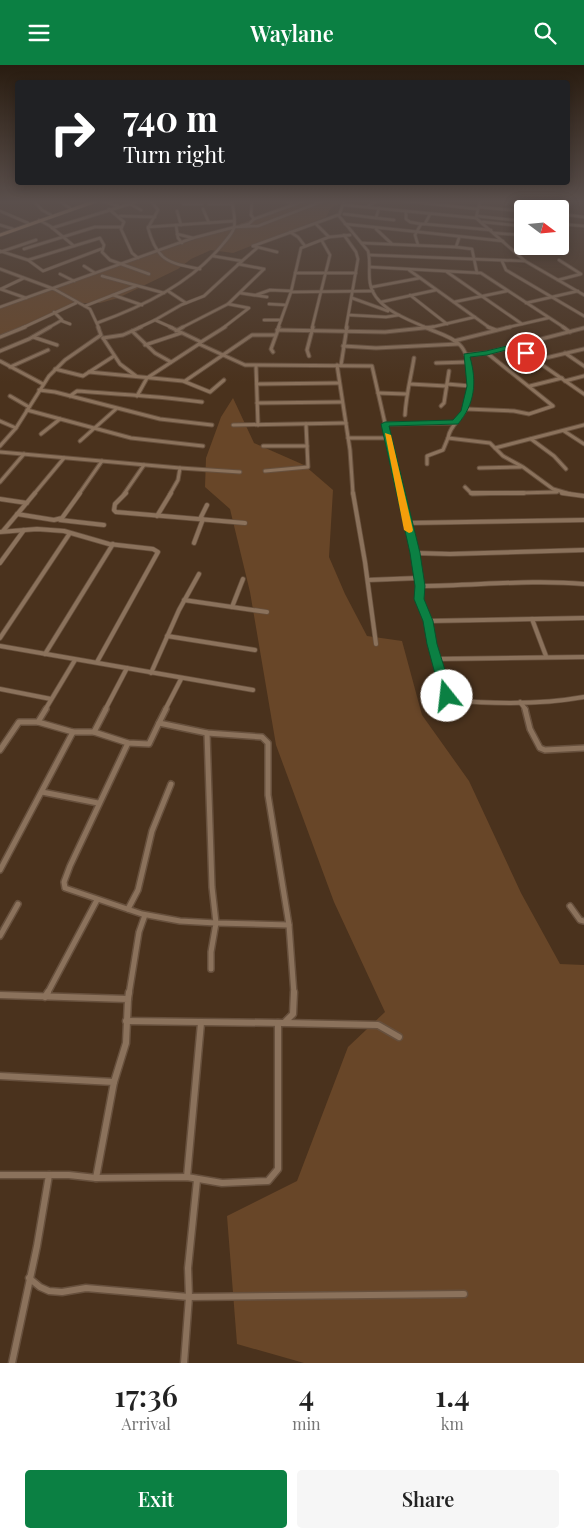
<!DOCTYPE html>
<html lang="en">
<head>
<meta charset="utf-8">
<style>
  :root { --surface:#fff; --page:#f6f6f6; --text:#222; --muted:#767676; --accent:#0b8043 }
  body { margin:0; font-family:"Playfair Display",serif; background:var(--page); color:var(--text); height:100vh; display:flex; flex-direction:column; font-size:19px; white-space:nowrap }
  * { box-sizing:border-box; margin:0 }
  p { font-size:16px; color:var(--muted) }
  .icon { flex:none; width:28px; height:28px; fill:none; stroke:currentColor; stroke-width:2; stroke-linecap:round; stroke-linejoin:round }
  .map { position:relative; height:1298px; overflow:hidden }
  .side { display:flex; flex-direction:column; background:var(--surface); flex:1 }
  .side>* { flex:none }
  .top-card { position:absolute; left:15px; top:15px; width:555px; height:105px; border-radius:5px; box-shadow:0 2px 12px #0003; background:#202124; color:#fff; overflow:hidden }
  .needle { width:32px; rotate:106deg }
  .buttons { position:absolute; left:514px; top:135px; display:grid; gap:10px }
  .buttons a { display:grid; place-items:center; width:55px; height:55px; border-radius:5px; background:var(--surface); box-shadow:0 2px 12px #0003; font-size:25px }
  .pin { position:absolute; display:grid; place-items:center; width:42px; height:42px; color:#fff; margin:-21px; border:2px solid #fff; border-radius:50%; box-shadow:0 1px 5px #0007 }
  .me { position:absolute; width:55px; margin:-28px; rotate:344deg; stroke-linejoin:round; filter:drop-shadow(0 0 4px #0008) }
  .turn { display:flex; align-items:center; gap:18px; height:105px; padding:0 25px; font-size:22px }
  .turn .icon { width:65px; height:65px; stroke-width:2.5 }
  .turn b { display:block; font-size:35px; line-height:42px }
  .eta { display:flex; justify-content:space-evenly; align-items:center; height:85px; text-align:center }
  .eta b { font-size:30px; font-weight:600; line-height:35px }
  .button { display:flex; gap:10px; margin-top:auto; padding:10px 25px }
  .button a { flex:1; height:58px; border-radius:5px; background:var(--accent); color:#fff; font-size:20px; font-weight:600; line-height:58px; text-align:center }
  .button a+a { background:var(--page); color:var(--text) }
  header { display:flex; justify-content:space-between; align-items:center; height:65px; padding:0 25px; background:var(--accent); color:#fff; font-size:22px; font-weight:600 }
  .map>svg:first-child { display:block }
  .green { fill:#684628 }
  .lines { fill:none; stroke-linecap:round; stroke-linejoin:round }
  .street-far4-casing { stroke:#67503d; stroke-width:4 }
  .street-far3-casing { stroke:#67503d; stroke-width:5 }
  .street-far2-casing { stroke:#67503d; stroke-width:5.5 }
  .street-far1-casing { stroke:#67503d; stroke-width:8 }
  .street-casing { stroke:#67503d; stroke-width:9 }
  .secondary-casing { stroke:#67503d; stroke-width:4.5 }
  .street-far4 { stroke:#8b725c; stroke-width:2.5 }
  .street-far3 { stroke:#8b725c; stroke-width:3 }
  .street-far2 { stroke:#8b725c; stroke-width:4 }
  .street-far1 { stroke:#8b725c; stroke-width:5 }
  .street { stroke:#8b725c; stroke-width:6 }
  .secondary { stroke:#b9926f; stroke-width:3 }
  .route { fill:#0b8043; stroke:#07532c }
  .slow { fill:#f59e0b }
</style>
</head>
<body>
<header><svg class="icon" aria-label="menu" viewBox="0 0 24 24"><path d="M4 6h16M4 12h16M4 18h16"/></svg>Waylane<svg class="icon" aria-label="search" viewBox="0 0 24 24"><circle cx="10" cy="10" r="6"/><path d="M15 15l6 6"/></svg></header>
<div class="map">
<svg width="584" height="1298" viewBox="0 0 584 1298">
  <rect width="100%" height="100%" fill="#4a321d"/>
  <g class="green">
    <path d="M306,136h10l9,4 9,-4 7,2 -10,5 -5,9 -93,36 -22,-3 -20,9 -13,10 -60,29 -18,5h-20l-80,34v-30z"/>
    <path d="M233,333l21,45 50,22 29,25 -4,67 16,37 22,42 35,5 20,74 47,66 52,112 39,71 24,1v398h-280l-67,-19 -10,-128 70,-35 51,-134 37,-35 -51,-110 -58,-157 -26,-153 -20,-83 -25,-22 1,-29 15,-41z"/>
  </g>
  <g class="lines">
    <defs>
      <g id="street-far4">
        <path d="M34,136l8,9 9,5"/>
        <path d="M59,136l11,7"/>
        <path d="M103,136l15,5"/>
        <path d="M151,136l7,9 -10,18c9,33 20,35 52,41"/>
        <path d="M252,136l-1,14 3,4"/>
        <path d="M286,136l8,4"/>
        <path d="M344,136l-5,15 29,35c3,11 0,21 2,32 4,25 37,36 57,45"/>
        <path d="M405,136l73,8"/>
        <path d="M480,136l-4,17 49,43 59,34"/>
        <path d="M538,137l27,2 1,5 -3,6"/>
        <path d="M130,139l11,6"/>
        <path d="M183,139h19"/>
        <path d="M209,139h22"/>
        <path d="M506,139l1,-3"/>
        <path d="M344,140l132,13"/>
        <path d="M368,141l9,-5"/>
        <path d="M479,142l43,4"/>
        <path d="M379,143l-3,10 18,2"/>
        <path d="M109,144l15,13 -3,7 11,24 6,5"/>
        <path d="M203,144l6,14"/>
        <path d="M0,146l28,12"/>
        <path d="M177,146l4,14"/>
        <path d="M406,146v8l4,3 11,2"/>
        <path d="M344,149l32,4"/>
        <path d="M560,149l24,3"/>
        <path d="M120,151l35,1"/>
        <path d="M477,151l45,5"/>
        <path d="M39,155l11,6 24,20"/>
        <path d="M483,157l39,4"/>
        <path d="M316,159l13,13"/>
        <path d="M345,159l158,17"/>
        <path d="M425,159l66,6"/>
        <path d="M560,159l24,2"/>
        <path d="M0,160l13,4"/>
        <path d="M176,160l2,13 4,5"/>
        <path d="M241,161l8,-2 5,-5 50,-18"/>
        <path d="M148,162l86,-6"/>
        <path d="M52,163l84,-26"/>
        <path d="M376,164l16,15"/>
        <path d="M290,167l8,5 7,9"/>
        <path d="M494,168l28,2"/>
        <path d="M177,169l16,4"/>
        <path d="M344,170l12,17 2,7 -12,69"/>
        <path d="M362,178l94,4 3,-9"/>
        <path d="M418,180l-3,-10 6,-11h4l5,-10"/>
        <path d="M253,181l85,-31"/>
        <path d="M253,181l24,6"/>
        <path d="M456,182l16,2 5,24"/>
        <path d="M24,184l71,-22h26"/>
        <path d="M0,186l28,9 15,11 58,-22"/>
        <path d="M0,187l36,-12"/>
        <path d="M370,190l155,6"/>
        <path d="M28,195l72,-22 4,7 -2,7 8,8 39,14"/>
        <path d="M242,196l15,-13"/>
        <path d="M502,196l4,9 78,46"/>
        <path d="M238,199l26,5"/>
        <path d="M84,201l11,7"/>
        <path d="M370,202l111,6 84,55"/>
        <path d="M0,204l54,20 36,20 9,19"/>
        <path d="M409,205l81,58"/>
        <path d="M447,207l75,52"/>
        <path d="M295,208h61"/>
        <path d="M60,209l14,7"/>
        <path d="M102,211l62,17"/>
        <path d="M558,215l23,-6 -22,-14"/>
        <path d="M372,222l48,-9"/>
        <path d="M0,224l26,9"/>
        <path d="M1,224l23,-11"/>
        <path d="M168,226l18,12"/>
        <path d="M291,227l82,-1"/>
        <path d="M240,228l27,4"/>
        <path d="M113,230l29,10"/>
        <path d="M256,230l14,-5 21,1"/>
        <path d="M410,230l37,29"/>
        <path d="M352,233l36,13"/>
        <path d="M381,237l55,-12"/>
        <path d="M454,237l53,-11"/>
        <path d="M526,238l52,-12"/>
        <path d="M269,239l17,1"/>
        <path d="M85,241l51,-20"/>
        <path d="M0,242l193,-69 42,-11 23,-1 65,-25"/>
        <path d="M349,250l37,2 13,-2"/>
        <path d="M155,255l26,-15 23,-9 38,-35 -29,-5"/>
        <path d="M264,255h17"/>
        <path d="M62,256l8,3"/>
        <path d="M97,258c47,-17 94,-40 126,-79 4,-5 9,-10 11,-16 2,-8 -1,-19 -2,-27"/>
        <path d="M22,263l54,-25"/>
        <path d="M48,263l14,-8 -8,-8"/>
        <path d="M138,263l17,-8 18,8"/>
        <path d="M181,263l47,-24 36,-35"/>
        <path d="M223,263l26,-20 -21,-4"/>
        <path d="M278,263l13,-36 10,-44 28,-11 21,-2"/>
        <path d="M312,263l18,-73 -8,-14"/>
        <path d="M428,263l47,-11"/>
        <path d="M505,263l43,-10"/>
        <path d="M582,263h2"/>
      </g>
      <g id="street-far3">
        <path d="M170,262l31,15 -2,2 46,21 127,1 29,128"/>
        <path d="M424,262c11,5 27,9 35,17 14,13 14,53 5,68 -6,10 -14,14 -16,26l42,5 13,13 20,11 30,22 17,5"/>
        <path d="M488,262l8,3"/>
        <path d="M563,262l7,5"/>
        <path d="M277,265l108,2 48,-5"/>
        <path d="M132,266l23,22 16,9"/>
        <path d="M176,266l7,-4"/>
        <path d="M0,272l25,-10"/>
        <path d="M33,272l24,8"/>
        <path d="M103,273l20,-3 18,-8"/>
        <path d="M103,273l17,26 16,12"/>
        <path d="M454,276l56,-14"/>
        <path d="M201,277l24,-15"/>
        <path d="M145,280l36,-12"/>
        <path d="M343,281l33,2 82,-4"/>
        <path d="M515,281l69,48"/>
        <path d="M0,286l29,-12 21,-12"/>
        <path d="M273,287l-2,-3 8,-22"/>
        <path d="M565,288l19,13"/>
        <path d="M466,290l21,-2 97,-25"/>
        <path d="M309,291l-2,-6 6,-23"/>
        <path d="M537,295l47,-11"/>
        <path d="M0,296l43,23"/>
        <path d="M436,298l32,-1"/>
        <path d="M337,300l13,85 3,44"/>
        <path d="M341,300l6,-38"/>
        <path d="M256,301l2,59"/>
        <path d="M10,302l38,-17"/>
        <path d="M55,304l28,7 31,-20"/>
        <path d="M89,307l94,9 27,11 14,-12"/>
        <path d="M185,316l67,-46h23"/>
        <path d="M565,316l19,-5"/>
        <path d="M257,319l82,-1"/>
        <path d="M410,319l36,2"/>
        <path d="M447,319l23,2"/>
        <path d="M530,321l32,-8"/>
        <path d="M39,325l16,2 105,27 52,6"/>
        <path d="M378,328l28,1"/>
        <path d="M10,331l19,11"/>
        <path d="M70,331l7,-5c42,3 83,5 125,11"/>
        <path d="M137,331l10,-18 52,-34"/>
        <path d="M257,338l85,-1"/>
        <path d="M441,341l3,-3 5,-32"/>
        <path d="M466,344l48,2 15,3 24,-8 -66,-53"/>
        <path d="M27,345l104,28 72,8"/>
        <path d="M405,350c1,-20 6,-38 9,-57"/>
        <path d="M0,356l16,7"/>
        <path d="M385,359l70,-1"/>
        <path d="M233,360l113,-2"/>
        <path d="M564,366l20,13"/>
        <path d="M41,369l19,-15"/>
        <path d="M348,373h40"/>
        <path d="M531,374l23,17 12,13"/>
        <path d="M80,376l36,-32"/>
        <path d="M0,381l16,-18 33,-52 16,-16 36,-25 -3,-8"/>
        <path d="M263,381h44"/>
        <path d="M495,383l89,-23"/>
        <path d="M0,387l180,16 -2,12 -8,14"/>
        <path d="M427,399v-8l16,-6 5,-12"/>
        <path d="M180,403l60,4"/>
        <path d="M479,403l42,-1"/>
        <path d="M265,406l43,-4 -2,-43"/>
        <path d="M0,417l24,-28"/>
        <path d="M465,422l7,7 85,-2"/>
        <path d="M34,429l30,-36"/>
        <path d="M79,429l23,-33"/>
        <path d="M124,429l20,-29"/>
      </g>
      <g id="street-far2">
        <path d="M126,428l-11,11 -1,6 2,2 129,11"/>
        <path d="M353,428l12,69 11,82"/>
        <path d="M401,428l14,60 5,33 -1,13 9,22 4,23 17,56c45,4 91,5 135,-3"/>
        <path d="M471,428h53"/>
        <path d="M562,428l22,3"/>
        <path d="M0,434l27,4"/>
        <path d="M17,449l37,6 8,-2 18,-25"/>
        <path d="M157,451l14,-23"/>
        <path d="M200,454l7,-14"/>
        <path d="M60,455l44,5"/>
        <path d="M407,458l177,-3"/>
        <path d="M3,466l32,-38"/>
        <path d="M0,467l37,-3 27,2 45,13 44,5 5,3 -61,110"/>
        <path d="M194,478l9,-24"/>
        <path d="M415,488l35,1 134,-4"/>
        <path d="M0,498l24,-33"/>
        <path d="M368,515l51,-2"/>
        <path d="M420,521c55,0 110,-7 164,-2"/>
        <path d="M184,535l83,12"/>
        <path d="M232,542l11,-28"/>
        <path d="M532,554l14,37"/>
        <path d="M428,556l156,-3"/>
        <path d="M167,571l88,14"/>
        <path d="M0,573l70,-105"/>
        <path d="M0,581l253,44"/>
        <path d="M45,589l68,-110"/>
        <path d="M436,594l148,-2"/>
        <path d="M151,608l28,-63 20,-36"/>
        <path d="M0,624l51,10"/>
        <path d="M520,637l6,8"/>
        <path d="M45,645l30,-50"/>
        <path d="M105,645l22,-42"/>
        <path d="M165,645l16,-31"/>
      </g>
      <g id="street-far1">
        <path d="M166,644l-7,14 48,10 55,4 6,6v52l21,130 5,69"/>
        <path d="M525,644l5,20 10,19 5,2 39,-2"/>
        <path d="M38,657l35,10h21l34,11 21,1 10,-21"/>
        <path d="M94,667l12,-23"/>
        <path d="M207,668l5,154 4,36 73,2"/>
        <path d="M128,678l-58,123 -6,16 1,6 77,26 38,7 36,2 -5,29v17"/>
        <path d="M0,685l19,-28h19l8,-13"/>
        <path d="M42,727l56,11"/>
        <path d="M0,805l73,-138"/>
        <path d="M570,841l10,14 4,1"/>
        <path d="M128,844l10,-19 14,-59 19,-47"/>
        <path d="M0,871l18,-32"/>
        <path d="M47,929l50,-94"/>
        <path d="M129,929l10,-62 6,-17"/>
      </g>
      <g id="street">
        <path d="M0,930l128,4 -2,44 -12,39 -18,96 -27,-3h-69"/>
        <path d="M45,932l3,-5"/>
        <path d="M128,934l1,-7"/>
        <path d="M126,956l158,2 9,-9 1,-22"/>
        <path d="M286,958l92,2 21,12"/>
        <path d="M0,1011l114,6"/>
        <path d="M187,1112l14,-154"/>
        <path d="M96,1113l91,-1 35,6 46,-2 10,-12v-146"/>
        <path d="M29,1213l11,9 9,4 13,1 24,-4 103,9 275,-3"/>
        <path d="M12,1298l25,-117 12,-71"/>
        <path d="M184,1298l5,-66 -1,-29 9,-88"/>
      </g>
      <path id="secondary" d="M0,170l96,-34"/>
    </defs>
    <use href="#street-far4" class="street-far4-casing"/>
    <use href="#street-far3" class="street-far3-casing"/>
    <use href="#street-far2" class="street-far2-casing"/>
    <use href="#street-far1" class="street-far1-casing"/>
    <use href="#street" class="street-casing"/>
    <use href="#secondary" class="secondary-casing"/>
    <use href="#street-far4" class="street-far4"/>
    <use href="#street-far3" class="street-far3"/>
    <use href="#street-far2" class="street-far2"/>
    <use href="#street-far1" class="street-far1"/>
    <use href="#street" class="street"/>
    <use href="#secondary" class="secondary"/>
  </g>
  <linearGradient id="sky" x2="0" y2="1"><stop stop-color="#291c10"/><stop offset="0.43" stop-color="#5a4f4c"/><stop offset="1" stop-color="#5a4f4c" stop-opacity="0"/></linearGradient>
  <rect width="584" height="318" fill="url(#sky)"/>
  <path class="route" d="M515,279l13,8v2h-5l-9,-6 -27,7 -17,2c7,25 5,47 -12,67l-69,2 31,127 5,33 -1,13 9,22 4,23 16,52 -6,5 -6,-5 -14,-52 -4,-23 -9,-22 1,-13 -5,-33 -29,-129 4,-2 68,-2 8,-9 6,-25 -3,-32 22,-3z"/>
  <path class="slow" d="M385,368l6,2 22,95 -1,2 -3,1 -5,-3z"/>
</svg>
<div class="buttons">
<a><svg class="needle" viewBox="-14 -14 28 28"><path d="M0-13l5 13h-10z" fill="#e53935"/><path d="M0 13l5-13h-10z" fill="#767676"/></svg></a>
</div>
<div class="pin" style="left:526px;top:288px;background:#d93025"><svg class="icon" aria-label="arrive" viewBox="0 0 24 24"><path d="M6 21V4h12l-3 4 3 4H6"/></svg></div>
<svg class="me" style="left:447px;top:631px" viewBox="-20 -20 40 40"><circle r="19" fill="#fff"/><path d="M0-13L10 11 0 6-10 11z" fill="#0b8043"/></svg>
<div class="top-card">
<div class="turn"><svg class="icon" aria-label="right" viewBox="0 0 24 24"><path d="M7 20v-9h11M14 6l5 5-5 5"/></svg><div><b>740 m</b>Turn right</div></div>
</div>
</div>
<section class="side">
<div class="eta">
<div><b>17:36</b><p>Arrival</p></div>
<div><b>4</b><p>min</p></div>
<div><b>1.4</b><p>km</p></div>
</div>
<div class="button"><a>Exit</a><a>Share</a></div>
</section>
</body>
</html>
